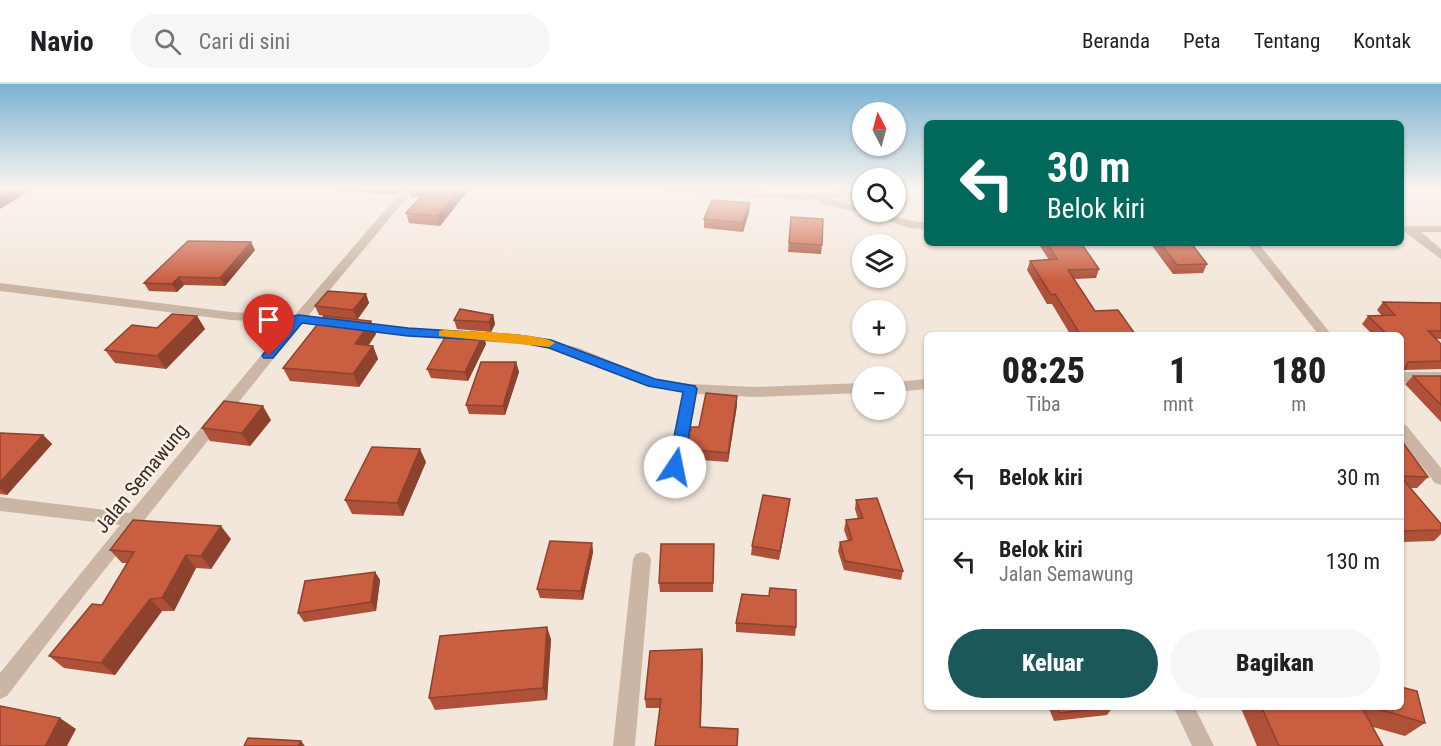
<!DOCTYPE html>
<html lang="id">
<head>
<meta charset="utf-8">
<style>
  :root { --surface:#fff; --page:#f6f6f6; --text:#202124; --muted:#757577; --line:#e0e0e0; --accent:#1b585a }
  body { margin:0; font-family:"Roboto Condensed",sans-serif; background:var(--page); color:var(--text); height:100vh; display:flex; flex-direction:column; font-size:22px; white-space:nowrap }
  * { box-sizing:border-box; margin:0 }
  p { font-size:20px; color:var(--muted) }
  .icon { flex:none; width:33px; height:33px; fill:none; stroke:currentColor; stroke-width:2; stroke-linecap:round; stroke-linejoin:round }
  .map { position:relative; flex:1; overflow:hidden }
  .side { position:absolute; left:924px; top:248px; width:480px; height:378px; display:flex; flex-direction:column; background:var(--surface); border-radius:9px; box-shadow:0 2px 4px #0004 }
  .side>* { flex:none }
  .guide { position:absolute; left:924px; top:36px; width:480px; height:126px; border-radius:9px; box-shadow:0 2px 4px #0004; background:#00695c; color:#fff; overflow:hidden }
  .needle { width:39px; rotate:354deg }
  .controls { position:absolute; left:852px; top:18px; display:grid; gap:12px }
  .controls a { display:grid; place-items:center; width:54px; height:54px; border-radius:50%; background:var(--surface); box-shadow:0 2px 4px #0004; font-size:30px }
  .pin { position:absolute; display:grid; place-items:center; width:51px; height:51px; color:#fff; margin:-62px -26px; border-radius:50% 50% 50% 0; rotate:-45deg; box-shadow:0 0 6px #0007 }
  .pin .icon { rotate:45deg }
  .me { position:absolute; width:66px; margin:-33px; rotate:11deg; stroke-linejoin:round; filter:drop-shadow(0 0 4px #0008) }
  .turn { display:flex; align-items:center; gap:21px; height:126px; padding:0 24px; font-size:27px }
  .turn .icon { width:78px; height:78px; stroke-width:2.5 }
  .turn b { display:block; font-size:42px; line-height:51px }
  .eta { display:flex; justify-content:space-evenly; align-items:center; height:102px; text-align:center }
  .eta b { font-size:36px; font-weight:800; line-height:42px }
  .cta { display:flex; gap:12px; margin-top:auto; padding:12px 24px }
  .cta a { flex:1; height:69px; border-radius:36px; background:var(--accent); color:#fff; font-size:24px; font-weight:800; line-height:69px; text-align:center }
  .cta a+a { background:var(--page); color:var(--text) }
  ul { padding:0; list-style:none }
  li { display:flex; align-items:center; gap:18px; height:84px; padding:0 24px; border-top:2px solid var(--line) }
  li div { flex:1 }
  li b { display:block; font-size:22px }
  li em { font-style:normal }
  header { display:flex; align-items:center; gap:36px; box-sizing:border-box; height:84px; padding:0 30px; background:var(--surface); border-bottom:2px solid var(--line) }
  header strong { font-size:28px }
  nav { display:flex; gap:33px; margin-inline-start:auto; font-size:21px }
  .search { width:420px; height:54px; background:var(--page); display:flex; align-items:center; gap:15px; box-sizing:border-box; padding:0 21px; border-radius:33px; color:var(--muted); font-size:22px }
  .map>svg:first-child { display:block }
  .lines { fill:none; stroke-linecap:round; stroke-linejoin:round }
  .minor { fill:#cbb6a6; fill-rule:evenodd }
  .wall { fill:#ae5138 }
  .shaded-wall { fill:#8d422e }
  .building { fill:#ca5e41; stroke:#8d422e; stroke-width:1.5 }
  .route { fill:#1a73e8; stroke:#114b97; stroke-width:1.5 }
  .slow { fill:#f59e0b }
  .labels { text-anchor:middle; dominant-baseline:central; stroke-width:4.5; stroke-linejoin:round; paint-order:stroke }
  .street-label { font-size:20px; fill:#372c27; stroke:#faf1e7 }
</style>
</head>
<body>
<header>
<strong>Navio</strong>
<div class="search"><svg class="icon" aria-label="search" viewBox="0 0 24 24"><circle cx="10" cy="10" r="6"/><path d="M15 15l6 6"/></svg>Cari di sini</div>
<nav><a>Beranda</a><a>Peta</a><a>Tentang</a><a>Kontak</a></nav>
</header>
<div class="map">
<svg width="1441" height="662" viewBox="0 0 1441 662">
  <rect width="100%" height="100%" fill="#f3e7db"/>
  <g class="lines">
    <g class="minor">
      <path d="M404,104h11l-107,128 100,12 127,9 44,11 76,31 36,5 64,3 107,-4v10l-107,4 -58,-3 -14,73 -2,4h-12l-2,-4 16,-74 -35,-7 -79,-32 -34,-9 -127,-9 -106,-13 -220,275 -75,98 -7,3v-26l120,-148 -120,-14v-14l130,16 158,-190 -57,-3 -231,-29v-8l231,29 64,3z"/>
      <path d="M659,104h54l91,6 58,-5v6l-37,3 37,9v5c23,0 43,9 65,11v6l-17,-1 -48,-15 -44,-10v-4l-14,1 -140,-9z"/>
      <path d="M896,104h20l-5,3 -15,1z"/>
      <path d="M1441,142v6h-20l20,17v10l-40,-30 6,-3z"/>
      <path d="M1246,159h12l73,91h-13z"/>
      <rect x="1401" y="288" width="40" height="10"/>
      <path d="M927,295v10l-31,3v-10z"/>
      <path d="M1401,340l5,1 35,43v17l-6,-2 -34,-43z"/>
      <path d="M642,468l6,2 3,5 -16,187h-22l20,-187 3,-5z"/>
      <path d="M1173,622h21l20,40h-22z"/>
    </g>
  </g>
  <g class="wall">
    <path d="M335,104h67l-7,7 -59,-5z"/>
    <path d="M408,104h62l-30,38 -31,-3 -3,-10 14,-16h-9z"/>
    <path d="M749,128l-6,20 -39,-4v-9z"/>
    <path d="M791,133l31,28 -1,9 -33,-2z"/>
    <path d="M1038,159h43l18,26 -3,9 -22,1 21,32 40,23h-65l-18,-30h-5l-20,-34 3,-9 19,-1z"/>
    <path d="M1150,159h41l16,21 -4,9 -30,1z"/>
    <path d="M255,166l-30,36 -41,-1 -7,7 -28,-1 -5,-8z"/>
    <path d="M366,210l3,9 -12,17 19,14 -7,11 4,1 5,13 -19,28 -69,-6 -7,-13 41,-52 -5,-1 -4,-9z"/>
    <path d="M1383,218l58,1v36h-5l5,5v25l-36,1 -4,4v-40h-29l-10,-10 6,-8h14l-5,-6z"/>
    <path d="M493,231l2,9 -4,8 -34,-3 -3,-9z"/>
    <path d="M197,232l8,13 -39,40 -51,-6 -10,-13 52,-22z"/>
    <path d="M483,251l3,9 -18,37 -37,-3 -4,-9z"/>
    <path d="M516,278l3,10 -14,43 -36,-1 -3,-9z"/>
    <path d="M1413,292h28v46l-36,-38z"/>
    <path d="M737,312v9l-9,57 -41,-3 -1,-10 13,-22z"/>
    <path d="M271,336l-21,26 -40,-5 -8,-13z"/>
    <path d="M0,349l43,2 9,9 -45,51 -7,-1z"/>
    <path d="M1401,360l27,33 -11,11h-7l31,42v4l-7,7 -33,1z"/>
    <path d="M426,378l-23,54 -51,-2 -7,-14z"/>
    <path d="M790,415l-11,61 -28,-5 1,-9z"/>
    <path d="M856,416l47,71 -2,9 -57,-10 -6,-19 2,-9 8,-1 -4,-11 2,-10 12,-1 -3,-10z"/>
    <path d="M231,455l-20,30 -15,-1 -22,43h-12l-47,64 -51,-7 -15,-12 53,-51 25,-42h-5l-12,-13z"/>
    <path d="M592,459l1,9 -10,48 -43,-2 -3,-9z"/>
    <path d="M714,460l-1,48h-53l-1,-9z"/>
    <path d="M375,488l5,8 -4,31 -72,11 -6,-9z"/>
    <path d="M769,512l27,31 -1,9 -59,-4v-9z"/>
    <path d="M551,555l-4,61 -112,10 -6,-12z"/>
    <path d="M703,575l-2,68 36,19 -77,-38h-14l-1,-9z"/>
    <path d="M1048,622h65v1l-6,8 -53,6z"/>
    <path d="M1240,622h161l24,17 -20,13 -32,-9 10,19h-126z"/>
  </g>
  <g class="shaded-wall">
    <path d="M6,104h28l-34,21v-18z"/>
    <path d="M393,104h9l-7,7z"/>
    <path d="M460,104h10l-30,38 -3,-10z"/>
    <path d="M750,119l-1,9 -6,20v-9z"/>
    <path d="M251,158l4,8 -30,36 -5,-8z"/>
    <path d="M179,193l5,8 -7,7 -5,-8z"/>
    <path d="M366,210l3,9 -12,17 -4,-10z"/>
    <path d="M493,231l2,9 -4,8 -2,-10z"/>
    <path d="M197,232l8,13 -39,40 -9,-13z"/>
    <path d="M371,237l5,13 -16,23 -5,-13z"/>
    <path d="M483,251l3,9 -18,37 -3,-9z"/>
    <path d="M373,262l5,13 -19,28 -6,-13z"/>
    <path d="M516,278l3,10 -14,43 -2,-9z"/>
    <path d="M737,312v9l-9,57v-9z"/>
    <path d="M263,322l8,14 -21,26 -8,-13z"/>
    <path d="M43,351l9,9 -45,51 -7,-7v-6z"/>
    <path d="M420,365l6,13 -23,54 -6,-13z"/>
    <path d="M790,415l-1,9 -10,52 1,-9z"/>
    <path d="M221,442l10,13 -20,30 -10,-13z"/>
    <path d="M592,459l1,9 -10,48 -2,-9z"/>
    <path d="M186,471l10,13 -22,43 -12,-13z"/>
    <path d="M375,488l5,8 -4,31 -5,-9z"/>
    <path d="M150,515l12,12 -47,64 -14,-12z"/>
    <path d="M547,543l4,12 -4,61 -4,-12z"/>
    <path d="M702,565l1,10 -3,77v-9z"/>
    <path d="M60,634l16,11 -9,17h-22z"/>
    <path d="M301,657l4,5h-7z"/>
  </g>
  <g class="building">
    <path d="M418,104h42l-23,28 -31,-3 22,-24z"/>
    <path d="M712,116l38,3 -7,20 -39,-4z"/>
    <path d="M791,133l32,2 -1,26 -33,-2z"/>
    <path d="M188,157l63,1 -31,36 -41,-1 -7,7 -28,-1z"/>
    <path d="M1047,159h34l18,26 -31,1 27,41 23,-1 17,24h-55l-25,-40 -4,1 -21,-34 27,-2z"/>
    <path d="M1160,159h31l16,21 -30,1z"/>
    <path d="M328,207l38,3 -13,16 -38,-4z"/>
    <path d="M1383,218l58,1v28h-13l13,13v17l-33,1 -3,7 -4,-5v-30h-14l-19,-18 27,-1z"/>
    <path d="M460,225l33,6 -4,7 -35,-2z"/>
    <path d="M172,230l25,2 -40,40 -52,-6 27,-25 25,3z"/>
    <path d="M324,232l47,5 -16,23 18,2 -20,28 -70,-6z"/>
    <path d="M448,248l35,3 -18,37 -38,-3z"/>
    <path d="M481,278h35l-13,44 -37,-1z"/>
    <path d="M1413,292h28v29z"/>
    <path d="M706,309l31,3 -9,57 -42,-4 5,-22h8z"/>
    <path d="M224,317l39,5 -21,27 -40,-5z"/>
    <path d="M0,349l43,2 -43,47z"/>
    <path d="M1401,360h3l24,33 -27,-1z"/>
    <path d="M372,363l48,2 -23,54 -52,-3z"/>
    <path d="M1401,393l40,47v6l-40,1z"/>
    <path d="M763,411l27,4 -10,52 -28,-5z"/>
    <path d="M877,414l26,73 -58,-10 -5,-19 12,-2 -6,-20 17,-2 -7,-18z"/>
    <path d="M133,436l88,6 -20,30 -15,-1 -24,43 -12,1 -49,64 -52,-7 43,-52 10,1 32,-53 -24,-2z"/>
    <path d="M550,457l42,2 -11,48 -44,-2z"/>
    <path d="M661,460h53l-1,39h-54z"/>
    <path d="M375,488l-4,30 -73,11 7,-32z"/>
    <path d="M770,504l26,2v37l-60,-4 6,-29 27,2z"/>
    <path d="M547,543l-4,61 -114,10 11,-62z"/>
    <path d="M702,565l-2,78 38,2 -1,17h-82l6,-47h-16l5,-48z"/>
    <path d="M1401,603l16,4 8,32 -56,-17h32z"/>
    <path d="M0,622l60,12 -15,28h-45z"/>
    <path d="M1056,622h57v1l-54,6z"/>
    <path d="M1261,622h100l22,40h-104z"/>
    <path d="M248,654l53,3 -3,5h-54z"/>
  </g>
  <linearGradient id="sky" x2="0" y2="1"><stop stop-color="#7bb2d2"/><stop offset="0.53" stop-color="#faf4ef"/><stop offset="1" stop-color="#faf4ef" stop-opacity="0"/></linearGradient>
  <rect width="1441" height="197" fill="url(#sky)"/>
  <path class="route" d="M299,231l109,13 109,7 34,5 104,39 40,7 2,3 -14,78 -2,4h-11l-2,-4 15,-75 -35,-6 -99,-38 -32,-6 -109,-6 -106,-13 -29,35h-9l-2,-2 2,-3 30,-37z"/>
  <path class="slow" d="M444,246c19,1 100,3 111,13l-6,4 -110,-11v-5z"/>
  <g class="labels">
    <g class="street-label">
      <text transform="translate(141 394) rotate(-51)">Jalan Semawung</text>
    </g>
  </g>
</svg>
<div class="controls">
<a><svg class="needle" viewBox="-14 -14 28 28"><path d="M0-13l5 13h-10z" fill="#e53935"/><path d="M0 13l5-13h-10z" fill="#757577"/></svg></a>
<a><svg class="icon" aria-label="search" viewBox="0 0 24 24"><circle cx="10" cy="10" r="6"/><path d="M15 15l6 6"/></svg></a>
<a><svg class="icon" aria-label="layers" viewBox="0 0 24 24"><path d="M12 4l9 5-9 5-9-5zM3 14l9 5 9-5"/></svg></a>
<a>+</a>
<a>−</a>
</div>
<div class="pin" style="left:269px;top:272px;background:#d93025"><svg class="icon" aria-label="arrive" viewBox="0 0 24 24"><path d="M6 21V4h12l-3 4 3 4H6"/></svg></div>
<svg class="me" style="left:675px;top:383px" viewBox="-20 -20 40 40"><circle r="19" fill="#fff"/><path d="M0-13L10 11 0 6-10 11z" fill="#1a73e8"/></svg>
<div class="guide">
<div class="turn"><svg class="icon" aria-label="left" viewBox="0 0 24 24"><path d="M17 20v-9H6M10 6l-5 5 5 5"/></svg><div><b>30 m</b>Belok kiri</div></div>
</div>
<section class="side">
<div class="eta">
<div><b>08:25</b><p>Tiba</p></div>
<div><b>1</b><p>mnt</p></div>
<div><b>180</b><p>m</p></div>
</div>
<ul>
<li><svg class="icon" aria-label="left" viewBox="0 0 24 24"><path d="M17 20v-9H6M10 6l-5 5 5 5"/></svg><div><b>Belok kiri</b></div><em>30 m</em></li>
<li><svg class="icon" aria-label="left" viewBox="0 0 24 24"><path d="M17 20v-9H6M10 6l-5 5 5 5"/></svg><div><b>Belok kiri</b><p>Jalan Semawung</p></div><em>130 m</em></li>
</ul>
<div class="cta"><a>Keluar</a><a>Bagikan</a></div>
</section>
</div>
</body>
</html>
